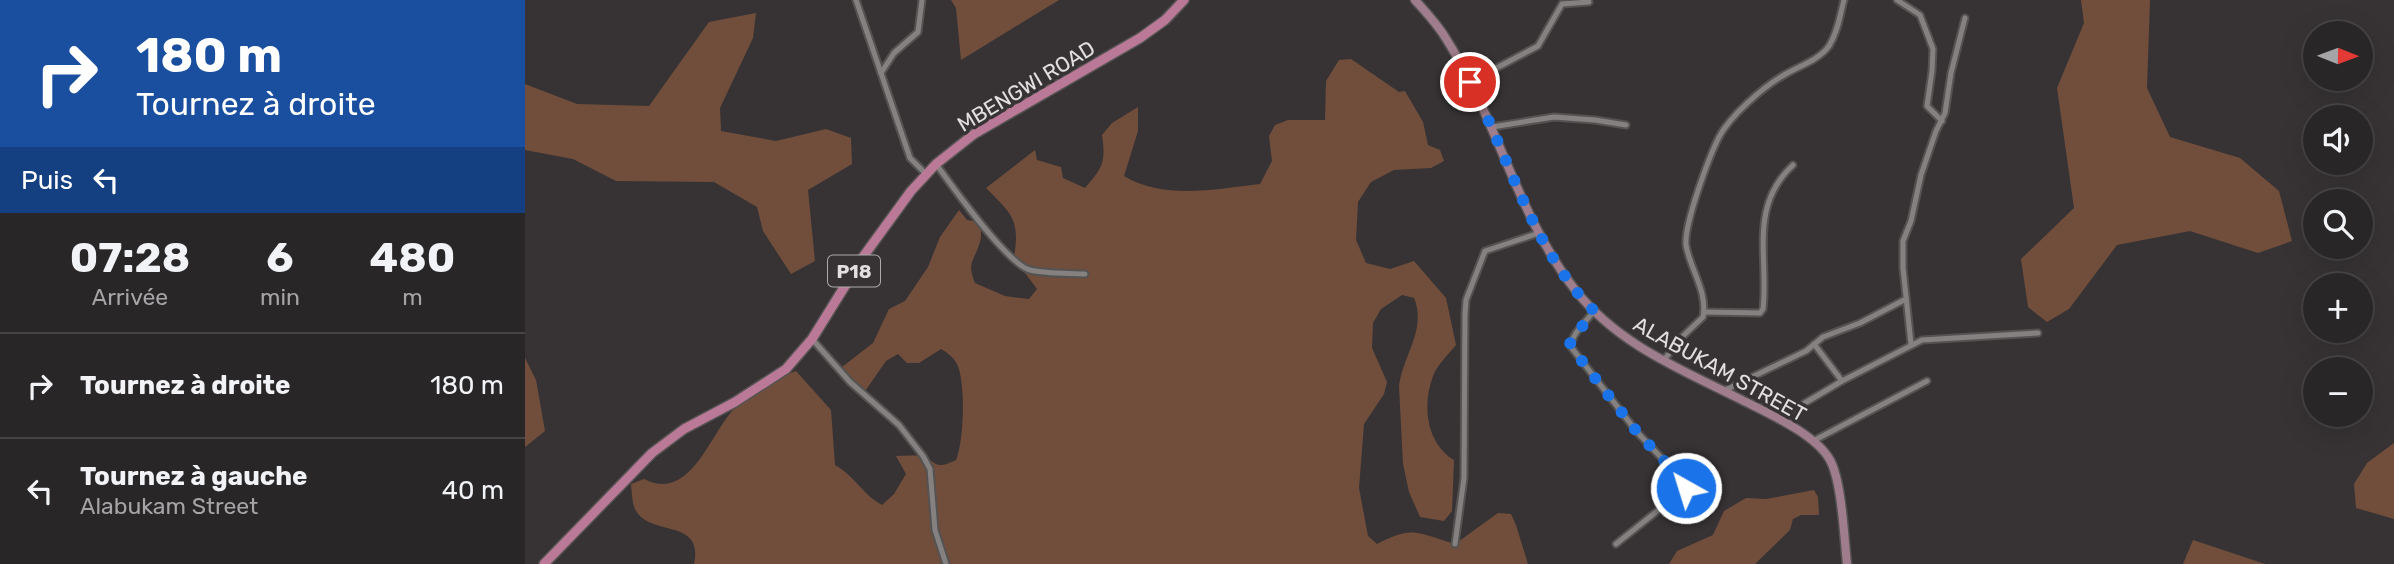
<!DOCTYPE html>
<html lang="fr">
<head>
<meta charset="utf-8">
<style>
  :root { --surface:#292627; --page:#312e2f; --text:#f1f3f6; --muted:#a5a5a7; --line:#454344 }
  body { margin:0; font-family:Rubik,sans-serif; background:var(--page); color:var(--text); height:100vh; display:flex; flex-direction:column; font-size:26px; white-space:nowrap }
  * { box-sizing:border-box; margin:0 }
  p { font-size:23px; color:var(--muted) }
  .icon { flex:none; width:38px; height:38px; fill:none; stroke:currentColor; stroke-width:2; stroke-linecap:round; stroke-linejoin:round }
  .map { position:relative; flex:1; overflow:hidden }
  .panel { display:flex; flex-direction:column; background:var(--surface); width:525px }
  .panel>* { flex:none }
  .guide { background:#1a4fa0; color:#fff; overflow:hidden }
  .needle { width:46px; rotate:91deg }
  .tools { position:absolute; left:1778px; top:21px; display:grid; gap:14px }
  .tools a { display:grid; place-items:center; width:70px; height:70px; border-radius:50%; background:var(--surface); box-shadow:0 7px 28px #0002,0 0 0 2px var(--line); font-size:35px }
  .pin { position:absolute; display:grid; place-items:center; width:60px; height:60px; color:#fff; margin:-30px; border:4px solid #fff; border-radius:50%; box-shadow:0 2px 7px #0007 }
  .me { position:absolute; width:77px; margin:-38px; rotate:321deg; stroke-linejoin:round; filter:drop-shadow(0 0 5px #0008) }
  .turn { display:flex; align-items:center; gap:24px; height:147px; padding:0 21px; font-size:32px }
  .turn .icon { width:91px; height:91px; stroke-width:2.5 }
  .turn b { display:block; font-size:49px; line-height:60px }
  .then { display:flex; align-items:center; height:66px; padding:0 21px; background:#0003; gap:14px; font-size:26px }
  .eta { display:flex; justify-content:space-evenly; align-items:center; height:119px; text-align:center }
  .eta b { font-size:42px; font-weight:700; line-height:49px }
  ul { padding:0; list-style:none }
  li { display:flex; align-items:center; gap:21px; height:105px; padding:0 21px; border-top:2px solid var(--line) }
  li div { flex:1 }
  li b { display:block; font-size:26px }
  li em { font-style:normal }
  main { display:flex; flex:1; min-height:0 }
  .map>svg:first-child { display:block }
  .green { fill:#714e3c }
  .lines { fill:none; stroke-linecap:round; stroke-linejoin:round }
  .street-casing { stroke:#555252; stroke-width:9 }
  .secondary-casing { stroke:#555252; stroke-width:11 }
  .primary-casing { stroke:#555252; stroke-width:12 }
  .street { stroke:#868181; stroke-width:5 }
  .secondary { stroke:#a07d8c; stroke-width:8 }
  .primary { stroke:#ba7996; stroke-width:9 }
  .route { stroke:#1a73e8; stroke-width:12; stroke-dasharray:0 21.6 }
  .labels { text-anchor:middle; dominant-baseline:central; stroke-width:7; stroke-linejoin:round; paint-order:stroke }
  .shield { fill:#373334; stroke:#aeabac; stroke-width:2 }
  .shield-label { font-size:19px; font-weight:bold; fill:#e1dfdf }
  .street-label { font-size:21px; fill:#e1dfdf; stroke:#373334 }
</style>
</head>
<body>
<main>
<section class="panel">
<div class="guide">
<div class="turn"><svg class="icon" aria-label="right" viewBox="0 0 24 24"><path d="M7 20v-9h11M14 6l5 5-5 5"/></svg><div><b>180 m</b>Tournez à droite</div></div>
<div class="then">Puis<svg class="icon" aria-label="left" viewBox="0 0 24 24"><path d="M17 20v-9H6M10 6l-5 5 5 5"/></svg></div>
</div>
<div class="eta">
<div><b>07:28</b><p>Arrivée</p></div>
<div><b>6</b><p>min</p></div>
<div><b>480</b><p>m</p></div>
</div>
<ul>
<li><svg class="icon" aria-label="right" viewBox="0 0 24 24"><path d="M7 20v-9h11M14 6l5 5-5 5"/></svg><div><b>Tournez à droite</b></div><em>180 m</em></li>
<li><svg class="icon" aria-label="left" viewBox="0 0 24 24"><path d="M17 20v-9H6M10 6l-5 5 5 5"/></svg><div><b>Tournez à gauche</b><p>Alabukam Street</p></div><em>40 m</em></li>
</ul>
</section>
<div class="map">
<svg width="1869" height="564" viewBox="0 0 1869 564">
  <rect width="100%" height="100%" fill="#373334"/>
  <g class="green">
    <path d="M426,0h108l-98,60 -5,-52z"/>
    <path d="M1556,0h69l-3,88 23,49 70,21 39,33 13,50 -34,12 -68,-22 -73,14 -48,64 -22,13 -19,-15 -7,-48 53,-51 -17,-120 27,-65z"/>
    <path d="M231,13l-3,25 -33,70 1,23 55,10 50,-12 25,9 1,26 -44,26 7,71 -24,13 -28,-43 -6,-24 -43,-25 -98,-1 -43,-22 -48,-9v-66l52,20 72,2 60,-84z"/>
    <path d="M826,59l48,33 6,-1 18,31 5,23 12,5 4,11 -13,7 -37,2 -23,12 -13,20 -2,38 10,23 24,6 24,-8 32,37 10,47c-7,9 -19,20 -23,31 -11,29 -7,67 21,84l-2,51 -8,10 -24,-4 -11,-25 -6,-28 -4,-78c4,-31 28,-57 15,-88l-12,-3 -21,14 -8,14 -1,25 15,34 -3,12 -20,30 -5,64 9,48 9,8c37,-19 40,-11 78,0l43,-31 13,1 5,11 12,39h-834c10,-46 -42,-27 -58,-53 -4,-7 -4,-18 -5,-27l13,-5c45,23 64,-40 88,-68 17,-19 41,-32 64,-40l35,39 4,55c21,12 26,28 47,40l12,-11 12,-20 -10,-18c8,0 16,-1 23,0 18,3 13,16 37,4 8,-19 10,-77 1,-96 -4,-7 -9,-11 -16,-15l-22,14h-12l-9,-9 -12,7 -23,33 -13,-12 -8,-15 31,-24 16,-34 16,-8 23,-34 12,-30 19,-27 8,10 13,2c1,8 2,16 -1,23 -6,18 -12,17 -4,38l30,13 24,3 8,-10 -23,-31c6,-38 -1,-43 -28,-70l49,-38 2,10 24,7 2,11 22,10c18,-21 21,-26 17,-53l10,-12 26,-16v24l-14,45c40,24 92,13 136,8l12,-23 -3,-25 6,-11 13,-5h37l1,-39 13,-21z"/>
    <path d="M0,358l11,22 9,51 -20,16z"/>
    <path d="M1869,443v76l-38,-11 -2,-24 13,-21z"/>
    <path d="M1289,490l4,7 1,18h-18l-8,4 -3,11 -35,34h-86l8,-13 36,-16 11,-24 22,-13 20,1z"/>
    <path d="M1668,540l72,24h-82z"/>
  </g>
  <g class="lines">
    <defs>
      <g id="street">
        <path d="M331,0l54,158 17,17"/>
        <path d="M1372,0l23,15 13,34 -1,22 -5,35 15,15"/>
        <path d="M356,73l13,-20 24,-21 4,-32"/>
        <path d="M945,82l68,-36 24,-42 27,-2"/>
        <path d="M967,127l62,-10 41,3 31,5"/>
        <path d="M411,164c16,22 71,100 94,106 17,4 37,3 55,4"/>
        <path d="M1069,311c-8,11 -23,23 -23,36l66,85 49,52v4l-70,56"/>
        <path d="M1179,312l56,1 3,-4c6,-51 -15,-102 30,-144"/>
        <path d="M287,339l38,43 49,43 24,31 7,13 5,61 11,34"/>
        <path d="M1289,344l28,37"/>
        <path d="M1386,344l-8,-76v-27l8,-20 10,-46 15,-44 9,-18 6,-40 14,-55"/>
        <path d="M1139,360l17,-22 22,-21c5,-25 -13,-48 -17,-72 -2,-21 23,-88 33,-108 11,-21 44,-50 65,-62 15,-9 35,-15 45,-29 9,-14 11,-31 15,-46"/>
        <path d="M1198,391l83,-40 17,-14 37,-14 46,-24"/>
        <path d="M1253,419l64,-38 80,-41 116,-7"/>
        <path d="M1288,441l114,-60"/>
        <path d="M930,544l9,-66 1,-164 1,-14 19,-49 54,-18"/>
      </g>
      <path id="secondary" d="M890,0c11,12 22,24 30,37 52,81 72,179 131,254 42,53 104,78 162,107 27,14 77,35 92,62 12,22 14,77 17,104"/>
      <path id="primary" d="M19,564l108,-111 32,-24 51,-27 51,-33 26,-30 51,-82 48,-66 25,-27 38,-30 166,-96 25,-18 19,-20"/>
    </defs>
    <use href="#street" class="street-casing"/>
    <use href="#secondary" class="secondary-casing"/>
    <use href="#primary" class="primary-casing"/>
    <use href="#street" class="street"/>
    <use href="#secondary" class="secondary"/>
    <use href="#primary" class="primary"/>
  </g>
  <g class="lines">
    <path class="route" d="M945,82c40,76 62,167 124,229l-24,31 1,5 66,85 49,52v4"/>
  </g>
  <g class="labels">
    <rect class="shield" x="303" y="255.5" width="52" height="31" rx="5"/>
    <g class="shield-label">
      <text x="329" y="271">P18</text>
    </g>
    <g class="street-label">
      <text transform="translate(501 86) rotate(-31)">MBENGWI ROAD</text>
      <text transform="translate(1195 369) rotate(29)">ALABUKAM STREET</text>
    </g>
  </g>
</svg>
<div class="tools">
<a><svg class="needle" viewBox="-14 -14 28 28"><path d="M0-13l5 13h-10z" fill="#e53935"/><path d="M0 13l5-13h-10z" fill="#a5a5a7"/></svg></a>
<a><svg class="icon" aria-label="sound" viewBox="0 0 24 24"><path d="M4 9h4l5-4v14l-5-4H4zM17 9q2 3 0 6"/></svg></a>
<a><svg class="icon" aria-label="search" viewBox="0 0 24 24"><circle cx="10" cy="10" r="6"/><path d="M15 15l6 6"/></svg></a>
<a>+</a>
<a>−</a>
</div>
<div class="pin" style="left:945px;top:82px;background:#d93025"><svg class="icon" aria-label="arrive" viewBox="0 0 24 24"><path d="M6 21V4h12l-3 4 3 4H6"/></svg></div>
<svg class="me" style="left:1161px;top:488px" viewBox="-20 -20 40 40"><circle r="17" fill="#1a73e8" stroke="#fff" stroke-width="3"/><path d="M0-11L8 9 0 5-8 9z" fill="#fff"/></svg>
</div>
</main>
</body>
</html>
